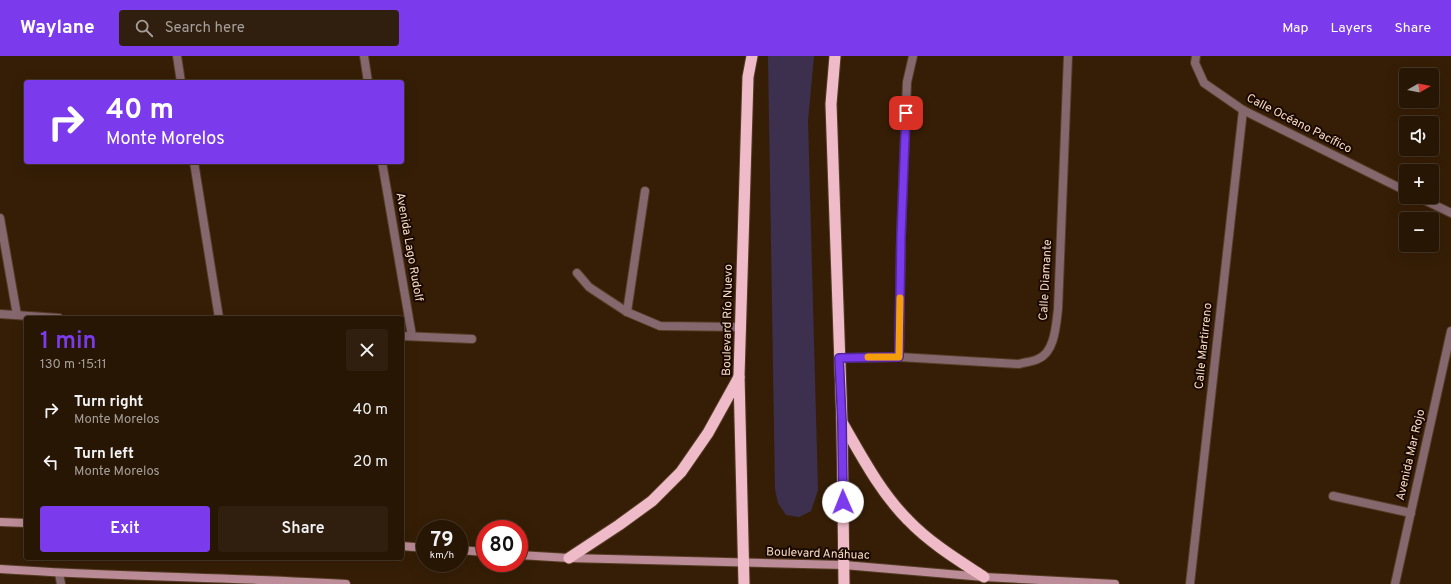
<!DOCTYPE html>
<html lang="en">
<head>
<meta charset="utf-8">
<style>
  :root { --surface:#281604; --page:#301f0e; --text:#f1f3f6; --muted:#a59f9a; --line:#443526; --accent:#7c3aed }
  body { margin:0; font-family:Overpass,sans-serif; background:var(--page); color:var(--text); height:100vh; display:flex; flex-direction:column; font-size:15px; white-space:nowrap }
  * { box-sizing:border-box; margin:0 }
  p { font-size:13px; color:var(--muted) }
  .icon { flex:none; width:22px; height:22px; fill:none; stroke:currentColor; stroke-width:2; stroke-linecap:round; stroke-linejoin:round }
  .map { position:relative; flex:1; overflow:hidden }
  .drawer { position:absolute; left:24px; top:260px; width:380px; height:244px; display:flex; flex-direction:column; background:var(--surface); border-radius:4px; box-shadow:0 4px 16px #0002,0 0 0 1px var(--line) }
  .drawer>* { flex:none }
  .hud { position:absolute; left:24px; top:24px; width:380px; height:84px; border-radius:4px; box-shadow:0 4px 16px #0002,0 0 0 1px var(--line); background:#7c3aed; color:#fff; overflow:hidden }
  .needle { width:26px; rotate:81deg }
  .fabs { position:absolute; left:1399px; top:12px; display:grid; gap:8px }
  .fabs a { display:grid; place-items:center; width:40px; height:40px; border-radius:4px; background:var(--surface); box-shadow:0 4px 16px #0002,0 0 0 1px var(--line); font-size:20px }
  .speed { position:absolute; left:416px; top:464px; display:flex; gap:8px; font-size:20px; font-weight:700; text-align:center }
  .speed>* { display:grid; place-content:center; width:52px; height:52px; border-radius:50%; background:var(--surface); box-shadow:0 4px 16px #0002,0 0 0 1px var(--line); line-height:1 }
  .speed small { font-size:10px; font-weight:400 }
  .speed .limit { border:6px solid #d22; background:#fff; color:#111 }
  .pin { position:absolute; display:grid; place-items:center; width:34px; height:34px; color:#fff; margin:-17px; border-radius:8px; box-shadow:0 2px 6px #0006 }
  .me { position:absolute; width:44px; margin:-22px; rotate:359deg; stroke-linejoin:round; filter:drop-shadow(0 0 3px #0008) }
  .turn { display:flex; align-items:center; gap:14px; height:84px; padding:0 16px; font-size:18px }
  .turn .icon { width:52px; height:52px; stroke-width:2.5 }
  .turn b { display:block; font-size:28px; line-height:34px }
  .round { display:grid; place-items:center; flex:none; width:42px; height:42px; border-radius:4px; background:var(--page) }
  .head { display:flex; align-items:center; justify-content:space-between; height:68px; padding:0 16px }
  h1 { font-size:24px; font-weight:600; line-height:30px; color:var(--accent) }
  .cta { display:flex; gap:8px; margin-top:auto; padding:8px 16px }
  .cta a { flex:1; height:46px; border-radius:4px; background:var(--accent); color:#fff; font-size:16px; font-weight:600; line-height:46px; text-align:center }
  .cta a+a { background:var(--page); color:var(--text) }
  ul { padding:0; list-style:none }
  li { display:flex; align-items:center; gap:12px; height:52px; padding:0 16px }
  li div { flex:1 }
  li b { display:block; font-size:15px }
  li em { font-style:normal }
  header { display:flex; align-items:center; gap:24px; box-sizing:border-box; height:56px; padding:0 20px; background:var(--accent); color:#fff }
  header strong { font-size:19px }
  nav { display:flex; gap:22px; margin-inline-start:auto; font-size:14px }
  .search { width:280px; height:36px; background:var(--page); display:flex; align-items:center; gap:10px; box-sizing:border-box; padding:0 14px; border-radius:4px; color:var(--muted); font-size:15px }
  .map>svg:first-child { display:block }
  .green { fill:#3d304f }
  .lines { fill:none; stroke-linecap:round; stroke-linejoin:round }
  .service-casing { stroke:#553c24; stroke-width:10 }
  .minor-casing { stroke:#553c24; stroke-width:10 }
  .secondary-casing { stroke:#553c24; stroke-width:10 }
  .trunk-casing { stroke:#553c24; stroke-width:13 }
  .service { stroke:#85676e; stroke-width:8 }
  .minor { stroke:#85676e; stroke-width:8 }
  .secondary { stroke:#bc8d98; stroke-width:8 }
  .trunk { stroke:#f0bbc8; stroke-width:11 }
  .route-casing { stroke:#51269a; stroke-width:10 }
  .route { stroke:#7c3aed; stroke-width:7 }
  .slow { stroke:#f59e0b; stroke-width:7 }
  .labels { text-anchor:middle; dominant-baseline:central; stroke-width:4; stroke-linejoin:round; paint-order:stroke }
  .street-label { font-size:12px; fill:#f6dbc4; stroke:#1b0900 }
</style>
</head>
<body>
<header>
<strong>Waylane</strong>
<div class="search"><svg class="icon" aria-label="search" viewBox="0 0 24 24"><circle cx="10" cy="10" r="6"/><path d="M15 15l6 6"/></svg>Search here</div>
<nav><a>Map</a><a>Layers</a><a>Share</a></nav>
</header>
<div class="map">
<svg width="1451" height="528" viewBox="0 0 1451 528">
  <rect width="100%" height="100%" fill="#361e06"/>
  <path class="green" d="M768,0h46l-6,65 10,369 -7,21 -12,6 -13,-2 -8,-12 -3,-14z"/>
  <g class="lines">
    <defs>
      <g id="service">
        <path d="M577,217l12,14 12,8 26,17 33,14 80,1"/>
        <path d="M627,256l18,-121"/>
        <path d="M1333,440l78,17"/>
      </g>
      <g id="minor">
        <path d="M177,0l4,26"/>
        <path d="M364,0l4,26"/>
        <path d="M1196,0l-1,7 9,20 39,27 163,81"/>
        <path d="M194,106l25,156"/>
        <path d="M382,106l30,174"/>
        <path d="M1418,141l33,16"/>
        <path d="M0,162l17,97"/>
        <path d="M0,258l59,4"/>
        <path d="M402,280l70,3"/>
        <path d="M899,301l120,7c6,-2 13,-2 19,-5 17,-7 18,-34 20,-50l10,-253"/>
        <path d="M839,302l60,-1 2,-121 6,-154 6,-26"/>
        <path d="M59,517l2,11"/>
        <path d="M1190,528l53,-474"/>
        <path d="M1395,528l56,-253"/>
      </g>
      <g id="secondary">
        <path d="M0,466l26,1"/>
        <path d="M402,490l23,2"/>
        <path d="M459,494l26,2"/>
        <path d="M519,499l50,3 275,7 140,12 131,7"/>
        <path d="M0,513c115,8 231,8 346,15"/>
      </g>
      <g id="trunk">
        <path d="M835,0l-4,48 11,319 2,161"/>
        <path d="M843,368c19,33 38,69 65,96 22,23 50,40 76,57"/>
        <path d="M569,502l50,-33 33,-24 29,-29 27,-39 31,-56"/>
        <path d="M744,528l-5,-208 9,-299 4,-21"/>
      </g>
    </defs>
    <use href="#service" class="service-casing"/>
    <use href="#minor" class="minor-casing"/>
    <use href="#secondary" class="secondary-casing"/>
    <use href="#trunk" class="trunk-casing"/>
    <use href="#service" class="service"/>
    <use href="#minor" class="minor"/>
    <use href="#secondary" class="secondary"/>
    <use href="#trunk" class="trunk"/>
  </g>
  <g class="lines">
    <defs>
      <path id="route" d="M843,446l-1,-79 -3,-65 60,-1 2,-121 5,-123"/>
    </defs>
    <use href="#route" class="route-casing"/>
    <use href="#route" class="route"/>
    <path class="slow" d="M868,301h31l1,-59"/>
  </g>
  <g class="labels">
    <g class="street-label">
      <text transform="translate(1299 68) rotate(27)">Calle Océano Pacífico</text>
      <text transform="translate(409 191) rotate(80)">Avenida Lago Rudolf</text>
      <text transform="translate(1046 224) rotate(-87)">Calle Diamante</text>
      <text transform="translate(728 264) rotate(-89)">Boulevard Río Nuevo</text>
      <text transform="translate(1204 290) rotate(-84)">Calle Martirreno</text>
      <text transform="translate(1411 399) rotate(-77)">Avenida Mar Rojo</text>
      <text transform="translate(818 498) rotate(2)">Boulevard Anáhuac</text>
    </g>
  </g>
</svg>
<div class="fabs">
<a><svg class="needle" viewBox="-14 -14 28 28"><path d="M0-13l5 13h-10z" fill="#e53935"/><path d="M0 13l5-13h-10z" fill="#a59f9a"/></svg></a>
<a><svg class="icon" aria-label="sound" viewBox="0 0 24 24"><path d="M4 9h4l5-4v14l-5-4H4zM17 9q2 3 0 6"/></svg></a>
<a>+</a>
<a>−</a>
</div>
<div class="speed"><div>79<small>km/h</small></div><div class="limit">80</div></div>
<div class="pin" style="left:906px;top:57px;background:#d93025"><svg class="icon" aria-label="arrive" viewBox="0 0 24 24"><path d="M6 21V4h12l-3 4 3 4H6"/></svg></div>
<svg class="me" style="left:843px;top:446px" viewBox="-20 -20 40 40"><circle r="19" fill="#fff"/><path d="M0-13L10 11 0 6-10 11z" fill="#7c3aed"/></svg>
<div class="hud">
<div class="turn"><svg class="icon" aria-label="right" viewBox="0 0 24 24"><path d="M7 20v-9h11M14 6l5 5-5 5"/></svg><div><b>40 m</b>Monte Morelos</div></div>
</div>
<section class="drawer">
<div class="head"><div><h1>1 min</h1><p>130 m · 15:11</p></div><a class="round"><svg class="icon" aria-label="close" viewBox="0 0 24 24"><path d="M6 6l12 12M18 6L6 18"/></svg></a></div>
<ul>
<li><svg class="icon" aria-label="right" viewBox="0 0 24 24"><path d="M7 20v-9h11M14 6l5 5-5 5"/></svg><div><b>Turn right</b><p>Monte Morelos</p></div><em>40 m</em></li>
<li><svg class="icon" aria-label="left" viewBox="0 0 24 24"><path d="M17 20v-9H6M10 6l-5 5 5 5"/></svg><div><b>Turn left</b><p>Monte Morelos</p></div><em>20 m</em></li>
</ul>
<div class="cta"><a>Exit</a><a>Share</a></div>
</section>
</div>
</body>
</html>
